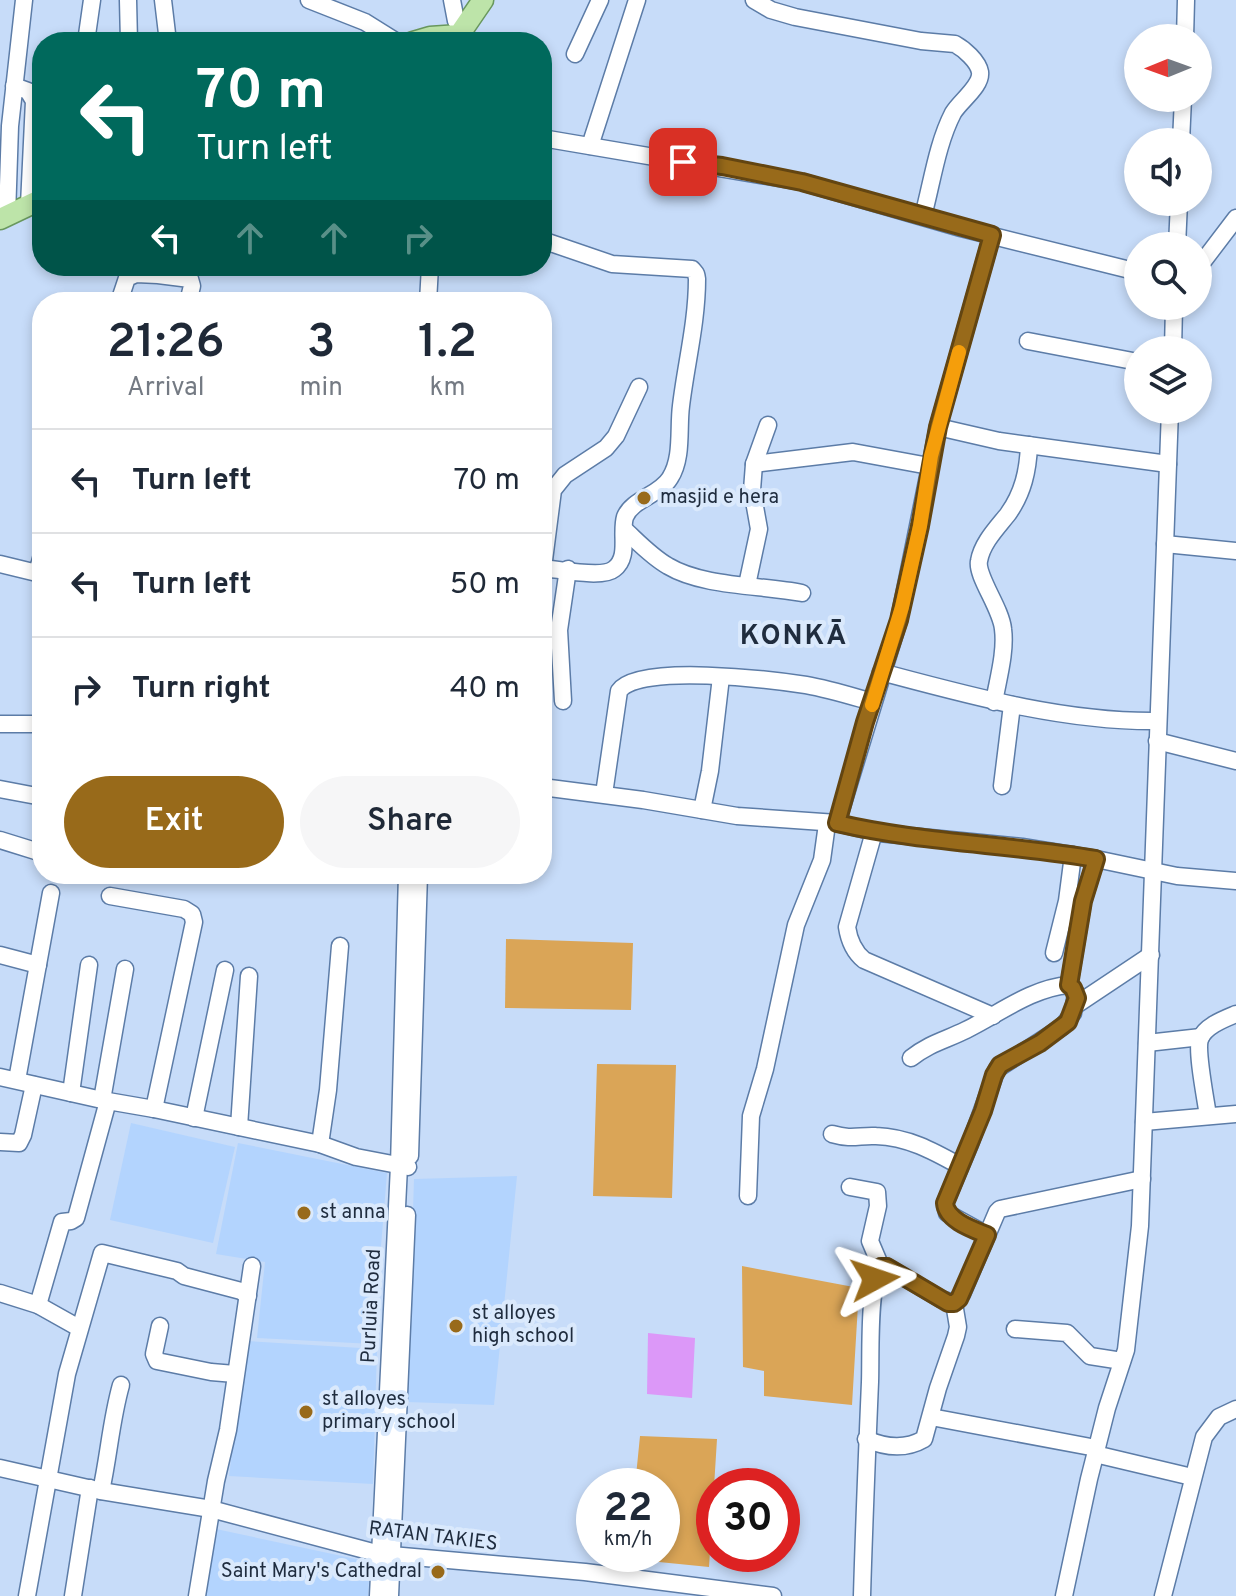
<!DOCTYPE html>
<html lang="en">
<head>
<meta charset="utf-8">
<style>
  :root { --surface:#fff; --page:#f6f6f7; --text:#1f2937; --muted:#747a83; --line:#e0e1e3; --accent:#986a1a }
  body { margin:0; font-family:Overpass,sans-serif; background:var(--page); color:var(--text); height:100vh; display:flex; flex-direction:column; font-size:30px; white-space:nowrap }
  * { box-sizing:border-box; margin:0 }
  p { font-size:26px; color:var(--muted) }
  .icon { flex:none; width:44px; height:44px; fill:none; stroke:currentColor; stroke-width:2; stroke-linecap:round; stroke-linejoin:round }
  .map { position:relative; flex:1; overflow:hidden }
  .side { position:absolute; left:32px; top:292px; width:520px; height:592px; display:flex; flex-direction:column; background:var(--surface); border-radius:32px; box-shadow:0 4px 12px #0003 }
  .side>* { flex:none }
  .banner { position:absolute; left:32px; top:32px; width:520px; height:244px; border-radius:32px; box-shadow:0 4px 12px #0003; background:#00695c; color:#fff; overflow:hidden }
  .needle { width:52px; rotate:269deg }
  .buttons { position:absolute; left:1124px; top:24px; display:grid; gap:16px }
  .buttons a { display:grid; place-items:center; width:88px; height:88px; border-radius:50%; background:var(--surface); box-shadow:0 4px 12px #0003; font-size:40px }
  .speed { position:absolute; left:576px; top:1468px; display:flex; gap:16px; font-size:40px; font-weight:700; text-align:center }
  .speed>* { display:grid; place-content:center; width:104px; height:104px; border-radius:50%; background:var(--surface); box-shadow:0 4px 12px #0003; line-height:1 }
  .speed small { font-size:20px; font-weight:400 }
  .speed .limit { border:12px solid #d22; background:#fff; color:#111 }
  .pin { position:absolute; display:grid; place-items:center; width:68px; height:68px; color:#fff; margin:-34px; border-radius:16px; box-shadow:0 4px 12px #0006 }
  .me { position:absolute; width:88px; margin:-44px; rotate:85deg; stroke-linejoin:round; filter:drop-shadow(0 0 6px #0008) }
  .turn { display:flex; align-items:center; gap:28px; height:168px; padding:0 32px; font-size:36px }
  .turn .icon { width:104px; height:104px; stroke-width:2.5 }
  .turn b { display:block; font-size:56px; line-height:68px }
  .lanes { display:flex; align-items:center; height:76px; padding:0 32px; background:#0003; justify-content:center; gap:40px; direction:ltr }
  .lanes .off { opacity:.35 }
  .eta { display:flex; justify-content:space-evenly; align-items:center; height:136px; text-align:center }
  .eta b { font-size:48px; font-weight:600; line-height:56px }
  .cta { display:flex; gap:16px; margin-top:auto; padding:16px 32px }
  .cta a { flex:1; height:92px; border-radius:48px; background:var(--accent); color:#fff; font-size:32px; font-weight:600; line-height:92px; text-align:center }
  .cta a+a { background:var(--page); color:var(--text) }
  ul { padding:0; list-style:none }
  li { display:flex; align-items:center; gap:24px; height:104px; padding:0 32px; border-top:2px solid var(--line) }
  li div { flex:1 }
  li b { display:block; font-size:30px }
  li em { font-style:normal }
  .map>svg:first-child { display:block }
  .built { fill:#b3d4fe }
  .green { fill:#daa557 }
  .water { fill:#dc98f8 }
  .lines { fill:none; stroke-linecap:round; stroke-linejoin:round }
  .minor-casing { stroke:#5c7ca7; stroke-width:19 }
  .major-casing { stroke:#69985e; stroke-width:23 }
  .minor { stroke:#fff; stroke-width:16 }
  .major { stroke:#bde4a9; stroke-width:20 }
  .route-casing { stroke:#634511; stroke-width:20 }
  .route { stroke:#986a1a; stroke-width:14 }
  .slow { stroke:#f59e0b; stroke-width:14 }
  .poi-dot { fill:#986a1a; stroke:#dae9fc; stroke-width:3 }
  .labels { text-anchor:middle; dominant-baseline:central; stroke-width:8; stroke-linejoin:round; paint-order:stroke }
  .poi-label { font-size:20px; fill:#1f2c3e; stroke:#dae9fc; text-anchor:start }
  .street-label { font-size:20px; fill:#1f2c3e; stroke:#dae9fc }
  .district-label { font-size:28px; font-weight:bold; letter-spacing:2px; fill:#1f2c3e; stroke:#dae9fc }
</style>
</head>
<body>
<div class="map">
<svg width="1236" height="1596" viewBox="0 0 1236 1596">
  <rect width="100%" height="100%" fill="#c7dcf9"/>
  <g class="built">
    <path d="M131,1123l104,24 -22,96 -103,-23z"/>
    <path d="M238,1143l149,30 -14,171 -116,-6 8,-76 -49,-8z"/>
    <path d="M517,1176l-23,229 -87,-3 7,-223z"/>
    <path d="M246,1341l131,8 -4,135 -144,-8z"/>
    <path d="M216,1529l154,33 -2,34h-163z"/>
  </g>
  <g class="green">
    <path d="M506,939l127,4 -2,67 -126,-2z"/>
    <path d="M597,1064l79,1 -4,133 -79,-2z"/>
    <path d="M742,1266l117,22 -7,117 -88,-9v-25l-21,-4z"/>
    <path d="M640,1436l77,3 -8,128 -80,-8v-5h33v-68h-27z"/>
  </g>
  <path class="water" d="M648,1333l47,5 -3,60 -45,-4z"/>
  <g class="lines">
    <defs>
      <g id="minor">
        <path d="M128,0l1,42"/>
        <path d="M163,0l5,42"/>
        <path d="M309,0l56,22 32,20"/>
        <path d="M452,0l4,21"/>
        <path d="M754,0l17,10 24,7 126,24 34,3c9,5 23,17 25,28 2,14 -20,29 -27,41 -16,31 -21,70 -30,103"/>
        <path d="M1185,38l1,-38"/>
        <path d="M86,42l6,-42"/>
        <path d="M575,54l25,-54"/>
        <path d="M14,86l14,5 6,10 -5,104"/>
        <path d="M542,138l260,44 159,46 177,44"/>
        <path d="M1181,142l2,-44"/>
        <path d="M590,146l47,-146"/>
        <path d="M7,216l3,-90 14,-126"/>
        <path d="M542,240l70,24 80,5c4,5 4,3 5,10 0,43 -11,85 -16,127 -3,22 2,52 -11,72 -10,17 -38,21 -45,39 -5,17 5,40 -11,52 -12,10 -56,0 -72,-1"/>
        <path d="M1177,246l2,-44"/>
        <path d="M1198,268l38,-50"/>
        <path d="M119,302l8,-24 9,-4 22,1 32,4 2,7 -4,16"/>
        <path d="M428,302l2,-36"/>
        <path d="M1028,341l110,21"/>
        <path d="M1173,350l1,-44"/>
        <path d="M938,427l54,-192"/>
        <path d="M754,464l99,-12 76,14"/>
        <path d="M625,530c13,12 27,27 43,36 35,21 93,19 134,27"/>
        <path d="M1165,544l71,7"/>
        <path d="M0,564l37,9 5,-18"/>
        <path d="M543,568l10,-78 12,-15 41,-27 10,-12 23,-49"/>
        <path d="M747,585l12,-56 -7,-39 2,-26 14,-39"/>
        <path d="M881,672c90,24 183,50 276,49"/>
        <path d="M563,701l-4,-71 9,-61"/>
        <path d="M994,702c4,-23 12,-50 9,-73 -2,-21 -27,-53 -24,-68 3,-18 18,-33 29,-47 15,-21 20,-43 21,-69"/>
        <path d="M0,724h42"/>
        <path d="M1157,741l79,20"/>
        <path d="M1002,786l10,-81"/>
        <path d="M542,787l101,13 94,16 100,7 42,10 143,14 74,12 81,17 59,5"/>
        <path d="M0,789l42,8"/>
        <path d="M604,794l15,-103c19,-28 154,-11 187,-6 23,4 45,11 66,17"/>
        <path d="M702,810l8,-39 11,-94"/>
        <path d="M837,823l62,-203 39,-193 61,14 169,23"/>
        <path d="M874,832l-27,95c2,13 6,24 17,33l129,56"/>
        <path d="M0,840l42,13"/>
        <path d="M110,896l74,13 8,5 2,8 -40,187"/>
        <path d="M1054,953l13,-52 6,-46"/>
        <path d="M0,955l38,10"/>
        <path d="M1069,985l14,-84 13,-42"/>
        <path d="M1076,1005l75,-50"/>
        <path d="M1147,1043l54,-6"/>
        <path d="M911,1058c19,-15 35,-18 55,-28 33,-16 65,-42 103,-45l7,8 -3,20 -11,14 -65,42 -27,75 -25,59 2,10 40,22"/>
        <path d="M0,1077l102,23 52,9 166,35 36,13 52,10"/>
        <path d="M17,1080l34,-187"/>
        <path d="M71,1093l18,-128"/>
        <path d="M102,1100l23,-131"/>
        <path d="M1208,1116c-2,-15 -12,-65 -8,-77 5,-13 24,-20 36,-25"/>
        <path d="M194,1118l31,-148"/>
        <path d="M1144,1122l92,-8"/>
        <path d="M239,1127l10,-151"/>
        <path d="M832,1134c21,6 27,1 44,2 32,1 57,15 84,30"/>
        <path d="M0,1142l19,1 4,-8 11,-50"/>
        <path d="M320,1144l8,-54 12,-144"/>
        <path d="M410,1156l9,-282"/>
        <path d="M850,1187l27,5 1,14 -8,35 11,26"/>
        <path d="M748,1196l3,-80 14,-47 31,-144 26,-65 5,-36"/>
        <path d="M0,1293l38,12 41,23"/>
        <path d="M38,1305l24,-83 9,-1 5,-3 32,-117"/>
        <path d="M160,1326l-6,28 3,7 54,11 24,2"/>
        <path d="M1015,1329l52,4 23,23 32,5"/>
        <path d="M931,1417l165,31"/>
        <path d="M866,1439c18,8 39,11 58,0l14,-51 18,-52 2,-9 -4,-24"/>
        <path d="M1095,1454l97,23"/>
        <path d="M0,1468l101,23 110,18 169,45 205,18 188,24"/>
        <path d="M101,1491c8,-36 10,-71 20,-106"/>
        <path d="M27,1596l40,-222 35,-121 75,18 7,5 57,15 7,5"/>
        <path d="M73,1596l17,-108"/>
        <path d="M197,1596l19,-115 12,-51 24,-164"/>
        <path d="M378,1596l21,-430 8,-292"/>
        <path d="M390,1596l17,-381"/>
        <path d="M862,1596c2,-72 5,-143 8,-214 1,-25 -2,-99 11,-115h6l54,32 13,4 8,-9 35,-82 3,-3 142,-30"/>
        <path d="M1064,1596l25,-117 18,-71 19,-58 14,-124 30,-816"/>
        <path d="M1163,1596l41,-159 15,-20 17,-8"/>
      </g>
      <g id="major">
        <path d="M413,42l17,-5 29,-2 24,-35"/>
        <path d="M0,219l42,-20"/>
      </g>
    </defs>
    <use href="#minor" class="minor-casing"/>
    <use href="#major" class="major-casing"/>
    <use href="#minor" class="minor"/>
    <use href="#major" class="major"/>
  </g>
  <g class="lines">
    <defs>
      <path id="route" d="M683,162l39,4 80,16 190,53 -54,192 -18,99 -21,94 -34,102 -28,101c85,20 173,21 259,36l-13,42 -14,84 4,3 4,10 -9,24 -28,21 -40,22 -6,10 -11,36 -38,92c1,17 27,26 42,32l-28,64 -5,4h-6l-61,-36h-6l-6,12"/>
    </defs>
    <use href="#route" class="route-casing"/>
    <use href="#route" class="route"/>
    <path class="slow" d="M872,705l30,-98 18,-81 11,-70 28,-104"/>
  </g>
  <g class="poi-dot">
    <circle cx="644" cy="498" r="8"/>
    <circle cx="304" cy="1213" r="8"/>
    <circle cx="456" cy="1326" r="8"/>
    <circle cx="306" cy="1412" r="8"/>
    <circle cx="438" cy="1572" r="8"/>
  </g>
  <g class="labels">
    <g class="poi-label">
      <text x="660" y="498">masjid e hera</text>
      <text x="320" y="1213">st anna</text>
      <text x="472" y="1314">st alloyes<tspan x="472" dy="23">high school</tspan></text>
      <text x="322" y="1400">st alloyes<tspan x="322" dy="23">primary school</tspan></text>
      <text x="422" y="1572" text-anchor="end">Saint Mary's Cathedral</text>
    </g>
    <g class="street-label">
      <text transform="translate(372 1306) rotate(-87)">Purluia Road</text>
      <text transform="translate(433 1537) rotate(7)">RATAN TAKIES</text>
    </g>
    <g class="district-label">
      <text x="794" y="637">KONKĀ</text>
    </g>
  </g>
</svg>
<div class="buttons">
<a><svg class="needle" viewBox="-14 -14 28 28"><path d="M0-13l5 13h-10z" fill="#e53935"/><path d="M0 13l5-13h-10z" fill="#747a83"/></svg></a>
<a><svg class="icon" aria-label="sound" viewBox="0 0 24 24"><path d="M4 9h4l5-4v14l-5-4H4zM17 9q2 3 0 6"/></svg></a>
<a><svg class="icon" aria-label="search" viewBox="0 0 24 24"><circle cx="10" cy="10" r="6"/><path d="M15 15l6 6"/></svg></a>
<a><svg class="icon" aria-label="layers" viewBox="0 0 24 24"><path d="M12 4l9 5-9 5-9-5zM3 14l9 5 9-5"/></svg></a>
</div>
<div class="speed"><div>22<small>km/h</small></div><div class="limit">30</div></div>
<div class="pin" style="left:683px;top:162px;background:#d93025"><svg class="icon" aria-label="arrive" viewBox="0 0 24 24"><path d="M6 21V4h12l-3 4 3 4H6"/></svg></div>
<svg class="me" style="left:875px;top:1279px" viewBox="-20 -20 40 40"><path d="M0-17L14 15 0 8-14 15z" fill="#986a1a" stroke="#fff" stroke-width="4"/></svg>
<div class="banner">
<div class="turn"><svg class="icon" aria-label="left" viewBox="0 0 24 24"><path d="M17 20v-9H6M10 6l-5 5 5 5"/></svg><div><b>70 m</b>Turn left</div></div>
<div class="lanes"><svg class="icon" aria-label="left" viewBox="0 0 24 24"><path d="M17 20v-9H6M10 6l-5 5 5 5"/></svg><svg class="icon off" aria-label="ahead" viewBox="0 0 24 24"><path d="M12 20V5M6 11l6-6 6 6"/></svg><svg class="icon off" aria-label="ahead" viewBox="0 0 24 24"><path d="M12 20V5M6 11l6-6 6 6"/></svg><svg class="icon off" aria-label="right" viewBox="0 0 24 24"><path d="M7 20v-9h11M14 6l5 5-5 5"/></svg></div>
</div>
<section class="side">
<div class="eta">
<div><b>21:26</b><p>Arrival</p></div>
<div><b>3</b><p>min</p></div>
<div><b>1.2</b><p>km</p></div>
</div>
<ul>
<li><svg class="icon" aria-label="left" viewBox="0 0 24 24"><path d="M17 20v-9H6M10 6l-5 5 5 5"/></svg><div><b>Turn left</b></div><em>70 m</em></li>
<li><svg class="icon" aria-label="left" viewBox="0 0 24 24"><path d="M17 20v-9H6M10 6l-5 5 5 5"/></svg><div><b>Turn left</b></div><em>50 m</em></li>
<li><svg class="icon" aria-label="right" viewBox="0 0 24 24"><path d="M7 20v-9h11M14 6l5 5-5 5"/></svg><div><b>Turn right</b></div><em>40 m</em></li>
</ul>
<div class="cta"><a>Exit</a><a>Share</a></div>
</section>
</div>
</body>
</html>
